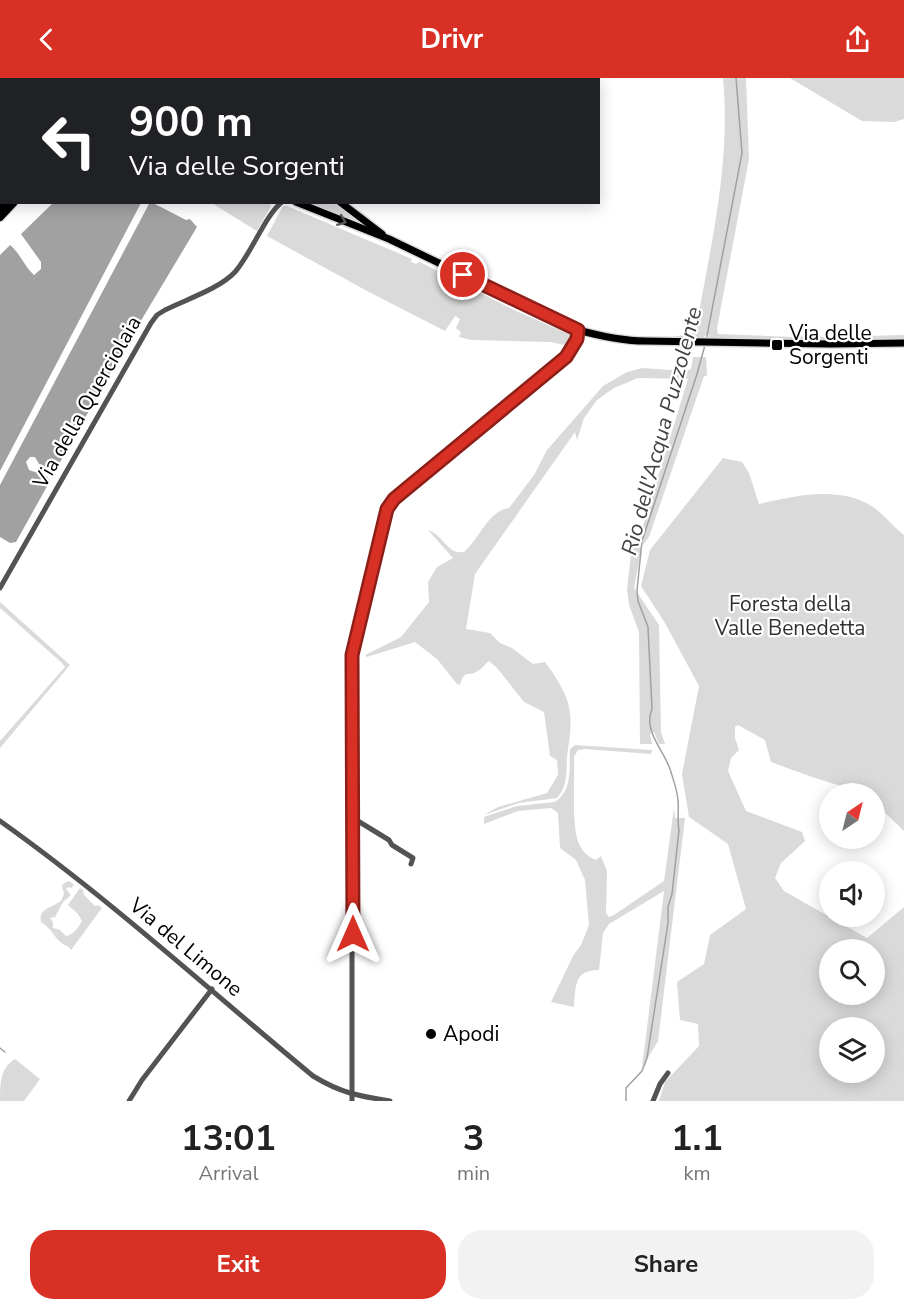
<!DOCTYPE html>
<html lang="en">
<head>
<meta charset="utf-8">
<style>
  :root { --surface:#fff; --page:#f2f2f2; --text:#222; --muted:#767676; --accent:#d93025 }
  body { margin:0; font-family:"Nunito Sans",sans-serif; background:var(--page); color:var(--text); height:100vh; display:flex; flex-direction:column; font-size:22px; white-space:nowrap }
  * { box-sizing:border-box; margin:0 }
  p { font-size:20px; color:var(--muted) }
  .icon { flex:none; width:33px; height:33px; fill:none; stroke:currentColor; stroke-width:2; stroke-linecap:round; stroke-linejoin:round }
  .map { position:relative; height:1023px; overflow:hidden }
  .drawer { display:flex; flex-direction:column; background:var(--surface); flex:1 }
  .drawer>* { flex:none }
  .guide { position:absolute; left:0px; top:0px; width:600px; height:126px; box-shadow:0 3px 15px #0003; background:#202124; color:#fff; overflow:hidden }
  .needle { width:39px; rotate:35deg }
  .controls { position:absolute; left:819px; top:705px; display:grid; gap:12px }
  .controls a { display:grid; place-items:center; width:66px; height:66px; border-radius:50%; background:var(--surface); box-shadow:0 3px 15px #0003; font-size:30px }
  .pin { position:absolute; display:grid; place-items:center; width:51px; height:51px; color:#fff; margin:-26px; border:3px solid #fff; border-radius:50%; box-shadow:0 2px 6px #0007 }
  .me { position:absolute; width:66px; margin:-33px; rotate:0deg; stroke-linejoin:round; filter:drop-shadow(0 0 4px #0008) }
  .turn { display:flex; align-items:center; gap:21px; height:126px; padding:0 30px; font-size:27px }
  .turn .icon { width:78px; height:78px; stroke-width:2.5 }
  .turn b { display:block; font-size:42px; line-height:51px }
  .eta { display:flex; justify-content:space-evenly; align-items:center; height:102px; text-align:center }
  .eta b { font-size:36px; font-weight:700; line-height:42px }
  .action { display:flex; gap:12px; margin-top:auto; padding:12px 30px }
  .action a { flex:1; height:69px; border-radius:24px; background:var(--accent); color:#fff; font-size:24px; font-weight:700; line-height:69px; text-align:center }
  .action a+a { background:var(--page); color:var(--text) }
  header { display:flex; justify-content:space-between; align-items:center; height:78px; padding:0 30px; background:var(--accent); color:#fff; font-size:27px; font-weight:700 }
  .map>svg:first-child { display:block }
  .green { fill:#dadada; fill-rule:evenodd }
  .water { fill:#a1a1a1 }
  .lines { fill:none; stroke-linecap:round; stroke-linejoin:round }
  .stream { stroke:#a1a1a1; stroke-width:1.5 }
  .major-casing { stroke:#dbdbdb; stroke-width:10 }
  .highway-casing { stroke:#dbdbdb; stroke-width:10 }
  .minor { stroke:#535353; stroke-width:5 }
  .major { stroke:#000; stroke-width:7 }
  .highway { stroke:#000; stroke-width:8 }
  .oneway { stroke:#595959 }
  .route-casing { stroke:#8d1f18; stroke-width:15 }
  .route { stroke:#d93025; stroke-width:10 }
  .poi-dot { fill:#000; stroke:#fff; stroke-width:2 }
  .labels { text-anchor:middle; dominant-baseline:central; stroke-width:4.5; stroke-linejoin:round; paint-order:stroke }
  .poi-label { font-size:21px; fill:#000; stroke:#fff; text-anchor:start }
  .street-label { font-size:21px; fill:#000; stroke:#fff }
  .park-label { font-size:21px; fill:#313131; stroke:#fff }
  .water-label { font-size:22px; font-style:italic; fill:#424242; stroke:#fff }
</style>
</head>
<body>
<header><svg class="icon" aria-label="back" viewBox="0 0 24 24"><path d="M15 5l-7 7 7 7"/></svg>Drivr<svg class="icon" aria-label="share" viewBox="0 0 24 24"><path d="M12 15V3M7 8l5-5 5 5M5 13v7h14v-7"/></svg></header>
<div class="map">
<svg width="904" height="1023" viewBox="0 0 904 1023">
  <rect width="100%" height="100%" fill="#fff"/>
  <g class="green">
    <path d="M723,0h23l3,81 -32,169 1,6 74,3 6,-4 4,3 22,1 1,-3 4,4 -4,2 -113,-2h-3l-1,-5 -6,6 -30,-2 22,-4 2,-5c15,-83 35,-166 27,-250z"/>
    <path d="M790,0h114v41l-10,3 -32,-1z"/>
    <path d="M210,124l60,1 1,3 -14,25z"/>
    <path d="M307,125h26l28,21z"/>
    <path d="M283,128h4l125,53 -1,3 5,2 3,-2 3,1 94,48 55,24 2,3 -4,8 -18,-4 -80,-2 -12,-3 2,-5 -5,-4 4,-9 -5,-3 -10,15 -78,-40 -100,-55z"/>
    <path d="M836,255l31,3 37,-1v4l-68,1 -4,-4z"/>
    <path d="M693,279h13l1,19h-3l-55,161 -7,9 -8,42 25,37 2,107 4,12h-6l-5,-12 -4,2 2,10h-12l-1,-112 -10,-27 -2,-15 5,-46 11,-18 45,-147 -50,-1 -24,10 -17,12 -13,18 -7,22 -2,-8 -100,142 -9,55 24,4 10,10 12,5 21,16 12,-2c9,12 21,30 24,45 3,13 1,29 -1,42 -3,18 2,35 -11,49l-38,5 -35,12 14,-8 49,-14 11,-18 -1,-15 -7,-4 -6,-44 -20,-10 -27,-34 -8,-7c-4,3 -7,8 -11,10 -11,7 -13,-3 -18,14l-3,-1 -20,-25 -22,-17 -48,15 -2,-2 36,-18 28,-35 -1,-20 9,-15 16,-9 -25,-28c16,5 19,25 36,22 15,-13 25,-42 45,-44l25,-33 13,-25 56,-64 24,-14 15,-4 44,3 5,-2z"/>
    <path d="M723,380l19,4 7,11 10,31c36,-8 80,-19 114,3 11,7 20,20 31,28v296l-29,-28 -1,-9c-11,0 -12,-3 -22,-5 -27,-7 -54,-17 -81,-27l-6,-22 -27,-15 -3,2v11l4,12 -8,8 -3,13 18,40 56,21 3,9 -24,22 -6,15 9,13 83,47 37,-31v194h-245l6,-19 34,-36 -1,-22 -18,-4 -3,-38 27,-18 6,-29 36,-26 -18,-65 -39,-27 -7,-43 17,-88 -34,-63 -24,-37 9,-36zM830,872h44v44h-44zM830,950h44v44h-44z"/>
    <path d="M0,524l70,63 -70,83v-7l65,-74 -3,-4 -62,-55z"/>
    <path d="M575,667l77,5 -1,4 -66,-5 -7,1 -4,7c1,21 -3,69 5,87 4,8 9,13 17,16l5,-4 6,15 -1,42 3,4 5,-2 50,-34 10,-73 1,10h10l-27,223 -16,27 22,-177 -55,33 -6,9 -4,37c-26,0 -23,17 -25,37l-23,-5 22,-46 8,-11 8,-20 -4,-45 -9,-20 -16,-12 -2,-35 -7,-5 -33,3 -34,13v-7l33,-11 38,-4c18,-12 14,-35 15,-53z"/>
    <path d="M69,803l5,4 -3,3 -3,-1 -2,2 5,6 -8,7 -8,15 -5,1 3,4v6l7,2 6,6c7,-1 13,-9 16,-15l-4,-7 -10,-9 12,-17 3,2 1,5 11,11 3,-1 4,3 -31,42c-4,-6 -7,-4 -12,-9 -7,-8 -9,-13 -18,-19 -3,-14 11,-14 20,-21l3,-7 -2,-8 2,-3z"/>
    <path d="M15,981l25,20 -16,22h-24c0,-17 0,-33 15,-42z"/>
  </g>
  <g class="water">
    <path d="M150,124l3,1 33,17 4,-1 7,8 -73,122 -69,122 -16,-7 -4,-7h-5l-4,5 3,8 18,6 3,5 -34,61 -6,1 -10,-6v-52z"/>
    <path d="M53,125h88l-141,268v-216l10,-10c9,7 15,22 24,30l7,-6v-7l-20,-28z"/>
  </g>
  <g class="lines">
    <g class="stream">
      <path d="M706,263l36,-188 -6,-75"/>
      <path d="M0,970l5,4"/>
      <path d="M626,1023v-13l16,-17 5,-13 21,-135v-16l4,-13 7,-64c-2,-10 0,-19 -1,-29 0,-9 -5,-22 -8,-32 -7,-20 -27,-38 -18,-60l-4,-82 -10,-26 -1,-11 5,-49 55,-167 8,-29"/>
    </g>
    <defs>
      <g id="major">
        <path d="M72,0l2,2"/>
        <path d="M296,124l93,37 189,91c22,6 44,11 67,11l186,3 73,-1"/>
        <path d="M340,124l42,32"/>
      </g>
      <g id="highway">
        <path d="M191,0l2,2"/>
        <path d="M122,2l1,-2"/>
        <path d="M129,2l2,-2"/>
        <path d="M0,131l6,-7"/>
        <path d="M0,139l14,-15"/>
      </g>
    </defs>
    <use href="#major" class="major-casing"/>
    <use href="#highway" class="highway-casing"/>
    <g class="minor">
      <path d="M176,0l2,2"/>
      <path d="M0,510l151,-265 6,-8 8,-5c22,-11 54,-21 70,-38 16,-18 31,-58 47,-70"/>
      <path d="M353,740l36,22 3,5 21,13 -2,6"/>
      <path d="M0,743c110,78 209,169 313,255 28,17 45,20 77,25"/>
      <path d="M129,1023l13,-21 70,-91"/>
      <path d="M352,1023v-446l35,-146 7,-10 172,-142 11,-18 1,-9"/>
      <path d="M653,1023l7,-17 8,-11"/>
    </g>
    <use href="#major" class="major"/>
    <use href="#highway" class="highway"/>
  </g>
  <defs><path id="oneway-chevron" d="M-2-3.5L2.5 0L-2 3.5" fill="none" stroke-width="1.6" stroke-linecap="round" stroke-linejoin="round" transform="scale(1.5)"/></defs>
  <use class="oneway" href="#oneway-chevron" transform="translate(342 143) rotate(21)"/>
  <g class="lines">
    <defs>
      <path id="route" d="M353,856l-1,-279 35,-146 7,-10 172,-142 11,-18 1,-9 -115,-55"/>
    </defs>
    <use href="#route" class="route-casing"/>
    <use href="#route" class="route"/>
  </g>
  <g class="poi-dot">
    <rect x="771" y="261" width="12" height="12" rx="3"/>
    <circle cx="431" cy="956" r="6"/>
  </g>
  <g class="labels">
    <g class="poi-label">
      <text x="789" y="255">Via delle<tspan x="789" dy="24">Sorgenti</tspan></text>
      <text x="443" y="956">Apodi</text>
    </g>
    <g class="street-label">
      <text transform="translate(87 324) rotate(-60)">Via della Querciolaia</text>
      <text transform="translate(186 869) rotate(40)">Via del Limone</text>
    </g>
    <g class="park-label">
      <text x="790" y="526">Foresta della<tspan x="790" dy="24">Valle Benedetta</tspan></text>
    </g>
    <g class="water-label">
      <text transform="translate(662 353) rotate(-75)">Rio dell'Acqua Puzzolente</text>
    </g>
  </g>
</svg>
<div class="controls">
<a><svg class="needle" viewBox="-14 -14 28 28"><path d="M0-13l5 13h-10z" fill="#e53935"/><path d="M0 13l5-13h-10z" fill="#767676"/></svg></a>
<a><svg class="icon" aria-label="sound" viewBox="0 0 24 24"><path d="M4 9h4l5-4v14l-5-4H4zM17 9q2 3 0 6"/></svg></a>
<a><svg class="icon" aria-label="search" viewBox="0 0 24 24"><circle cx="10" cy="10" r="6"/><path d="M15 15l6 6"/></svg></a>
<a><svg class="icon" aria-label="layers" viewBox="0 0 24 24"><path d="M12 4l9 5-9 5-9-5zM3 14l9 5 9-5"/></svg></a>
</div>
<div class="pin" style="left:463px;top:197px;background:#d93025"><svg class="icon" aria-label="arrive" viewBox="0 0 24 24"><path d="M6 21V4h12l-3 4 3 4H6"/></svg></div>
<svg class="me" style="left:353px;top:856px" viewBox="-20 -20 40 40"><path d="M0-17L14 15 0 8-14 15z" fill="#d93025" stroke="#fff" stroke-width="4"/></svg>
<div class="guide">
<div class="turn"><svg class="icon" aria-label="left" viewBox="0 0 24 24"><path d="M17 20v-9H6M10 6l-5 5 5 5"/></svg><div><b>900 m</b>Via delle Sorgenti</div></div>
</div>
</div>
<section class="drawer">
<div class="eta">
<div><b>13:01</b><p>Arrival</p></div>
<div><b>3</b><p>min</p></div>
<div><b>1.1</b><p>km</p></div>
</div>
<div class="action"><a>Exit</a><a>Share</a></div>
</section>
</body>
</html>
